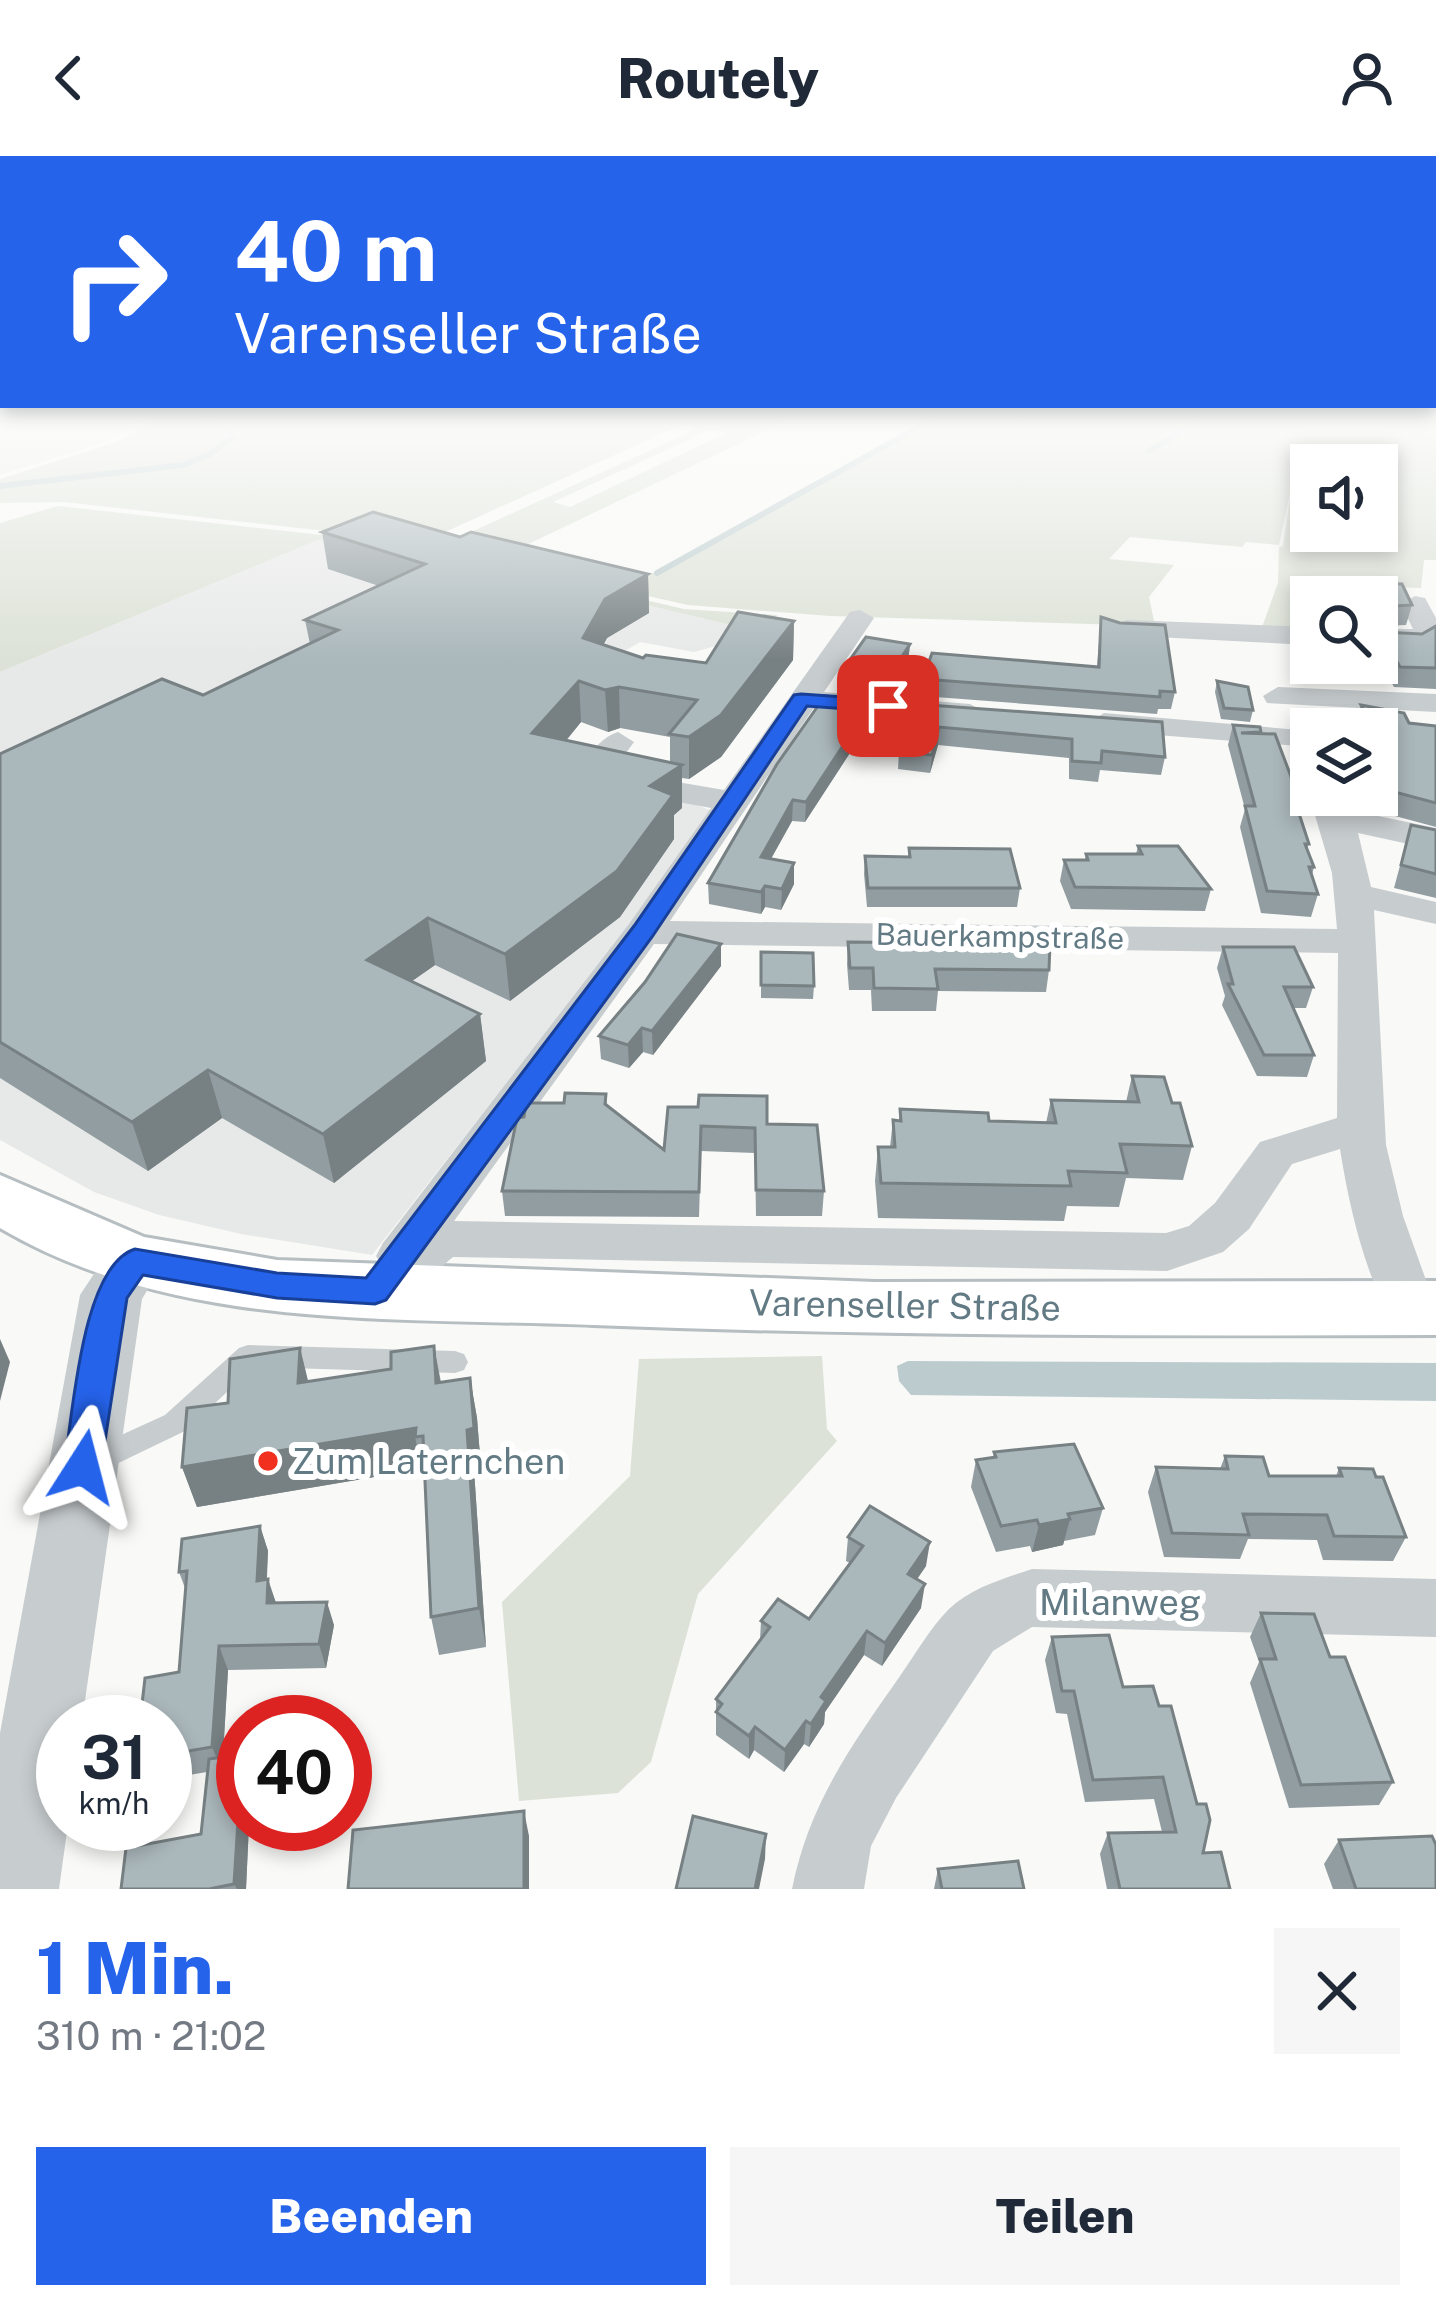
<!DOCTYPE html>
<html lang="de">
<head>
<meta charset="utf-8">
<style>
  :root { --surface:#fff; --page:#f6f6f7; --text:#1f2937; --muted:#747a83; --accent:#2563eb }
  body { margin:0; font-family:"Public Sans",sans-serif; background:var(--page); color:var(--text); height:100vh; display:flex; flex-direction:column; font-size:45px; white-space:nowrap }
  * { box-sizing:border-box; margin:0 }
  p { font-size:39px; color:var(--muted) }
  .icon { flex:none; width:66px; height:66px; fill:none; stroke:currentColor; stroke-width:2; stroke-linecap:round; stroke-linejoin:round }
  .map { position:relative; height:1733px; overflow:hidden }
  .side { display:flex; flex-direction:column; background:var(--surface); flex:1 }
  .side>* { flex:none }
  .guide { position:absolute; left:0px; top:0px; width:1437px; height:252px; box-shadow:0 6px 18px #0003; background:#2563eb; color:#fff; overflow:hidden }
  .buttons { position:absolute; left:1290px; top:288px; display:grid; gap:24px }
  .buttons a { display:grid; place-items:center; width:108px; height:108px; border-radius:0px; background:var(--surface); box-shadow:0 6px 18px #0003; font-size:60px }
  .speed { position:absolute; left:36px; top:1539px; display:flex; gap:24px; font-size:60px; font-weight:700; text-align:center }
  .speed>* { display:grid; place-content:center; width:156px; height:156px; border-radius:50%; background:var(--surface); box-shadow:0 6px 18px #0003; line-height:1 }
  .speed small { font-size:30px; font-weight:400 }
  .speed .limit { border:18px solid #d22; background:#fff; color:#111 }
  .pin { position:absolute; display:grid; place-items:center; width:102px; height:102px; color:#fff; margin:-51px; border-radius:24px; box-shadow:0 6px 18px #0006 }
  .me { position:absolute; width:132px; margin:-66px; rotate:9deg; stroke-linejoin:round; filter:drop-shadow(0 0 9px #0008) }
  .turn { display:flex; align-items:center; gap:42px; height:252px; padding:0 36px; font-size:54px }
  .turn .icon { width:156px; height:156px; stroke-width:2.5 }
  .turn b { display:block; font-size:84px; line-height:102px }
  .round { display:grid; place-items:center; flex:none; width:126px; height:126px; border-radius:0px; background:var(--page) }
  .summary { display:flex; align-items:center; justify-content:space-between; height:204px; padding:0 36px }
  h1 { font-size:72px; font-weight:800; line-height:90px; color:var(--accent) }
  .primary-button { display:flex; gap:24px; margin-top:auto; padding:24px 36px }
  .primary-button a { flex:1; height:138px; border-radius:0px; background:var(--accent); color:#fff; font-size:48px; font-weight:800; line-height:138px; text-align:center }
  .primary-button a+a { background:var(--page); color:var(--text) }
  header { display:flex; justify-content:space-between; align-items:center; height:156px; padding:0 36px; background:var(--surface); font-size:54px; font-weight:800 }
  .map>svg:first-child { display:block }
  .built { fill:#e7e9e8 }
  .green { fill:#dce2d7; fill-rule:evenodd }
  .water { fill:#bcccce }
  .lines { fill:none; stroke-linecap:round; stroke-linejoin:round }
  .stream { stroke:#bcccce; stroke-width:6 }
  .secondary-casing { stroke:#b6bec2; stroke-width:6 }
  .service { fill:#c7cccf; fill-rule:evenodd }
  .minor { fill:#c7cccf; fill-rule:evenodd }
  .tertiary { fill:#c7cccf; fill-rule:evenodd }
  .secondary { fill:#fff; fill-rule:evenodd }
  .wall { fill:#929da1; fill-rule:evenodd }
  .shaded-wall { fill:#778083 }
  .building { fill:#aab7bb; stroke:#778083; stroke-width:3 }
  .route { fill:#2563eb; stroke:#184099; stroke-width:3 }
  .poi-dot { fill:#f1301f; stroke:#fff; stroke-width:4.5 }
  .labels { text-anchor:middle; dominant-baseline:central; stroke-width:12; stroke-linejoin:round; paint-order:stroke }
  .street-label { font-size:30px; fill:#627a84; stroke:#fff }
  .near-street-label { font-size:36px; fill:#627a84; stroke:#fff }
  .near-poi-label { font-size:36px; fill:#627a84; stroke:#fff; text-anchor:start }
</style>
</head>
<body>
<header><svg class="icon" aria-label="back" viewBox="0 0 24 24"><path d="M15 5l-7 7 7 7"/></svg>Routely<svg class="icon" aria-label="person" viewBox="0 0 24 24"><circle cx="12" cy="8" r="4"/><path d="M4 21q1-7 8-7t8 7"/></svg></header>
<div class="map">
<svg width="1436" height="1733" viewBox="0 0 1436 1733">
  <rect width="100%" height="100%" fill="#f9f9f7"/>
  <g class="built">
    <path d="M0,262h147l-45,25 -102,32z"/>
    <path d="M318,384l76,5 370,88 -70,19 -54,-10 -188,110 222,45 36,13 -83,119 -255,326 -131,-21 -82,-19 -65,-23 -94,-52v-468z"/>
  </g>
  <g class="green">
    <path d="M158,262h634l-297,142 -88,-20 -343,-38 -64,1v-24l116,-37zM683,268l14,5 -237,108 -15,-5zM710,274l16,3 -156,74 -17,-5z"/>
    <path d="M939,262h260l-53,33 4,2 59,-35h227v142h-12l-3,28 -100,-4 6,13h-16v35l-50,-2 17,-47 1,-36 4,-1 11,-73 -15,72 -33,-3 -4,5 -112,-10 -21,22 65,6 -25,32 6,29 -325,-10 -142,-11 -67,-15 31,-17 7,1zM1311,309h66v66h-66z"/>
    <path d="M58,350l347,38 279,65 93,6 -13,18 -370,-88 -76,-5 -318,132v-149z"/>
    <path d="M822,1200l5,73 10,12 -139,153 -47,168 -33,31 -99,8 -17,-199 128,-126 9,-117z"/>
  </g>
  <path class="water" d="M908,1205l528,2v38l-525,-6 -12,-14 -2,-15z"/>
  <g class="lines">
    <g class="stream">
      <path d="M1149,295l54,-33"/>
      <path d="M0,330l183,-21 27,-11 23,-17 -11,-11 -23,-8"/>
      <path d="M657,417l278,-155"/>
    </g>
    <defs>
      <path id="secondary" d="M0,1019l144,62 133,23 598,22 561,-1v54c-282,1 -562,1 -843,-10 -199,-8 -416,7 -593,-97z"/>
    </defs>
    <use href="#secondary" class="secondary-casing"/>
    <path class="service" d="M248,1189l207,6 9,3 4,8 -4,8 -9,3 -201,-6 -69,64 -81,39 -10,3 -10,-3 -4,-9 4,-9 81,-37 74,-67z"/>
    <g class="minor">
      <path d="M1415,440l10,2 11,20v21l-20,10 -39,-2v-18h36l-12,-25z"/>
      <path d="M860,454l14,8 -50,74 146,12 16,9 -16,9 -157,-13 -143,212 667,8 -5,-56 -23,-78 2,-3 32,3 6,15 87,18v22l-78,-17 13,54 65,15v22l-62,-14 12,235 17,71 33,92 -8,14 -18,6 -18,-6c-28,-51 -43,-116 -52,-173l-48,15 -43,65 -26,23 -56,19 -714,-14c-28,23 -58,60 -96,48l-8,-14 8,-14 22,-16 -3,-5 7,-13 246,-319 82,-116 -132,-24 -5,-7c11,-16 25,-40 44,-45l16,10 -21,29 111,19 126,-178zM654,788l684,9 -1,165 -77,24 -45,61 -26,23 -23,7 -712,-12z"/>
      <path d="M1127,464l184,7v18l-194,-10 -4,-6 4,-6z"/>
      <path d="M1278,531l158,7v18l-169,-9 -4,-7z"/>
      <path d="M1104,557l196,17 11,3v14l-218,-17 -5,-7z"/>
      <path d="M1032,1413l404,10v58l-404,-10 -39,24 -97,147 -25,48 -7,43h-72c17,-85 59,-143 108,-213 15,-21 30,-48 49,-67 23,-22 54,-30 83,-40z"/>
    </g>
    <path class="tertiary" d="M135,1082l22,7 8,16 -23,38 -60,423h-19v102h5l-9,65h-59v-156l80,-438 33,-50z"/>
    <use href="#secondary" class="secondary"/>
  </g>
  <g class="wall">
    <path d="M322,376l138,5 188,37 1,39 -42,25 -4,7 40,13 63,5 88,-42 -1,39 -72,97 -32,22 -7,-1v30l-8,7v24l-54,78 -110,84 -75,-36 -23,16 68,33 6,47 -152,122 -112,-65 -74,53 -148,-93v-324l203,-59 107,-51 -5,-24 74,-34 -51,-17zM581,566l27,10 12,-4 50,9v25l-104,-21z"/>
    <path d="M1352,426l60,23 -6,20 -28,1 5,6 39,2 14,-8v63l-42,-2 -17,-30v-60h-29z"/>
    <path d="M1101,461l74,75 -4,17h-13l-1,5 -235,-18 1,-17 174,-13z"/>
    <path d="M910,488l-2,18 -20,31 -47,-3 1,-19z"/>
    <path d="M1217,525l36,29 -3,12 -29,-3 -6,-27z"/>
    <path d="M915,548l250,53 -4,18 -61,-5 -2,12 -29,-3v-21l-131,-13 -8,28 -32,-4 1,-18z"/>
    <path d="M1361,549l48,18 27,3v101l-56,-15 10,-38 -10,-1 -3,-6v-38h-20l-3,-4z"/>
    <path d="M872,563l-67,103 -13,-1 -21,38 23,25 -13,26 -16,-3 -4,7 -52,-10 -1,-21z"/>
    <path d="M1233,569l28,7 38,66 -2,10 12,36 -2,5 7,18 -2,8 6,19 -7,23 -50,-4 -21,-86 5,-18 -17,-64z"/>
    <path d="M1411,669l25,5v68l-42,-10z"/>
    <path d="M1138,690l73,43 -6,22 -134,-2 -11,-28 4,-21h21l1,-6h50z"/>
    <path d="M909,692l111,40 -3,19h-150l-3,-33 1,-18 43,1z"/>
    <path d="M848,786l201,28 -3,22 -108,-1 -2,20h-64l-1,-21h-22l-2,-26z"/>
    <path d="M1223,791l90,40 -7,21h-13l21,47 -7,22 -50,-1 -35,-71 3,-9 -8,-28z"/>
    <path d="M761,796l53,34 -1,13 -52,-1z"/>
    <path d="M721,810l-68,89 -10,-3 -14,16 -28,-9 -2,-23z"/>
    <path d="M1132,920l40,27 20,43 -9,34 -57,-2 -7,29 -52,-1 -3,15 -186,-3 -3,-37 3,-34h12l3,-27h6l1,-11 89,12 57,2 5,-23 75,2z"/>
    <path d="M606,938l1,11 57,45 4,-43 99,17 57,67 -2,25h-66l-1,-63 -54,-2 -2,66 -194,-1 -3,-25 22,-74 40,-14z"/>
    <path d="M434,1190l7,36 29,-4 7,40 4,50 -7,2 12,177 -47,8 -8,-38 -6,-140 -3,-8 -225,38 -15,-40 46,-64 72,-55 8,34 83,-13z"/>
    <path d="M994,1296l109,56 -8,27 -31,6 -1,4 -31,7 -2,-6 -34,6 -25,-65 5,-27 17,-3z"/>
    <path d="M1225,1300l44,20h67l3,-8 67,69 -13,24 -70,-1 -6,-20 -69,-1 -8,20 -76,-2 -16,-65 8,-25 64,2z"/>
    <path d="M260,1370l8,25 -1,28 9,24 58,22 -8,43 -98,2 -5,87 20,-3v70h6l-3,65h-125l80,-55 6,-62 -42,7v-57l14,-50 6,-84 -6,-16z"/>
    <path d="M848,1381l78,29 -9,13 4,29 -39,58 -18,-11 -39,57 -1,12 -15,23 -5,-3 -20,28 -30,-22 -5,9 -33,-24v-36l44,-59 1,-19 48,-2 41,-56 -4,-2z"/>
    <path d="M1261,1457l69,44 63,125 -14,23 -90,3 -39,-125 9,-21 -9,-25z"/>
    <path d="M1052,1481l71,50 80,166 27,36h-123l-7,-35 8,-21 54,-1 -8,-33 -69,3 -18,-88 -11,-1 -11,-53z"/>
    <path d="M1339,1684l97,49h-103l-9,-25z"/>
    <path d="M938,1713l86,20h-90z"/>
  </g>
  <g class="shaded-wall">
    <path d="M648,418l1,39 -42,25 -22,40 -2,-40 22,-39z"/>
    <path d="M794,465l-1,39 -72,97 -32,22v-42z"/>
    <path d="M910,488l-2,18 -20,31 2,-18z"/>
    <path d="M579,525l2,41 -45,54 -4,-43z"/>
    <path d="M619,531l1,41 -12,4 -3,-42z"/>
    <path d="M873,544l-1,19 -67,103 1,-20z"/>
    <path d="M939,571l-1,18 -8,28 2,-18z"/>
    <path d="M682,609v43l-8,7v24l-54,78 -110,84 -5,-47 145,-168z"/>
    <path d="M793,644l-1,21 -32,57 1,-21z"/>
    <path d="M794,707v21l-13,26 1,-21z"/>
    <path d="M765,730v21l-4,7v-22z"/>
    <path d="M428,762l7,47 -60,42 -8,-47z"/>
    <path d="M721,788v22l-68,89 -1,-24z"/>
    <path d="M480,858l6,47 -152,122 -11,-49z"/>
    <path d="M642,872l1,24 -14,16 -1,-23z"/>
    <path d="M208,914l14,48 -74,53 -16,-49z"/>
    <path d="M0,1183l10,23 -10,39z"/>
    <path d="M434,1190l7,40 -5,-3z"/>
    <path d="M300,1192l10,41 -12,-6z"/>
    <path d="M470,1222l7,40 4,50 -7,2 12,177 -7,-39 -12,-178z"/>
    <path d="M416,1272l-1,9 7,32 -225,38 -15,-40z"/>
    <path d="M1070,1363l-7,26 -31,7 7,-27z"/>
    <path d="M260,1370l8,25 -3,54 -8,-24z"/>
    <path d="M930,1386l-4,24 -22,32 4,-24z"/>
    <path d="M268,1423l8,24h-9z"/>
    <path d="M925,1428l-4,24 -39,58 3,-23z"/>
    <path d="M327,1446l7,23 -8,43 -7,-24z"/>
    <path d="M867,1475l-3,24 -39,57 -1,12 -15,23 2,-23 10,-27z"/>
    <path d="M219,1490l9,24 -6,100 -10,-23z"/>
    <path d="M806,1565l-2,23 -20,28 1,-22z"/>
    <path d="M755,1571l-1,23 -5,9v-23z"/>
    <path d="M240,1633l3,6v29h6l-3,65h-9l-3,-5z"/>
    <path d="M524,1655l5,25v53h-5z"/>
    <path d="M766,1678l-1,25 -6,30h-4z"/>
  </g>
  <g class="building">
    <path d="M373,356l87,25 11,-5 177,42 -43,25 -22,39 60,20 3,-3 60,8 32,-51 56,9 -73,94 -32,22 -20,-3 28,-34 -78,-13 -14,3 -26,-9 -47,52 150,32 -32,21 23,9 -56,76 -112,83 -77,-36 -61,42 113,54 -157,120 -115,-64 -76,52 -132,-80v-288l162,-75 41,16 135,-65 -33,-10 120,-56 -103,-32z"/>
    <path d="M1352,426l50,2 10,21 -33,2 -1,20 5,5 39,2 14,-8v42l-36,-1 -23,-40v-30h-17z"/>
    <path d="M1101,461l19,6 45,2 10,67 -15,-1v6l-237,-18 9,-26 167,14z"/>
    <path d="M866,481l44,7 -20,31 -48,-4z"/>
    <path d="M1217,525l31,6 5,23 -29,-2z"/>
    <path d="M825,540l48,4 -67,102 -13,-2 -32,57 33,6 -12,26 -17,-3 -4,6 -53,-9 69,-119z"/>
    <path d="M915,548l247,18 3,35 -63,-6 -1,12 -29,-2v-22l-133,-12 -7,28 -33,-4z"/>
    <path d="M1361,549l43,8 5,10 27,3v77l-49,-13 9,-37 -9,-1 -10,-18v-5h-3z"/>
    <path d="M1233,569l27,2 1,5 -20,1 34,1 24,64h-5l15,46h-4l9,23h-5l9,27 -51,-3 -22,-85h10z"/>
    <path d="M1411,669l25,5v44l-35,-9z"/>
    <path d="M1138,690h40l33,43 -136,-2 -11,-27h24l-2,-6h56z"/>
    <path d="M909,692l101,1 10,39h-152l-3,-32 45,1z"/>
    <path d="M677,778l44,10 -69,87 -10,-3 -14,17 -29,-9 46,-54z"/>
    <path d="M848,786l202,2 -1,26 -114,-1 3,20 -64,-1 -1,-20h-23z"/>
    <path d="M1223,791h71l19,40h-29l30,68h-50l-36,-71h5z"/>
    <path d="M761,796l52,1 1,33 -53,-1z"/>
    <path d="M1132,920l32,1 8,26h8l12,43 -72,-2 7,29 -59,-2 3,15 -190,-3 -3,-36h17l-2,-27 8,1 -1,-12 88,4 1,8 67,2 -5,-23 88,2z"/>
    <path d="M565,937l41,1 -1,10 59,46 4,-43h30l1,-12 68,1v28l50,1 7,66 -68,-1 -1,-62 -54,-2 -2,66 -197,-1 15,-73 7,-1 2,-14h38z"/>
    <path d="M434,1190l2,37 34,-5 4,50 -7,2 12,178 -48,9 -8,-181 -8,1 1,-9 -234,39 5,-59 41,-5 2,-44 70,-11 -2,35 93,-14v-17z"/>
    <path d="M1074,1288l29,64 -35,6 2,5 -31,6 -2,-5 -36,6 -25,-66 20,-3 -2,-5z"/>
    <path d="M1225,1300l38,1 6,19h73l-3,-8 34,1 3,8h7l23,60 -72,-1 -7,-21 -84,-1 6,21 -77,-2 -16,-66 72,2z"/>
    <path d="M870,1350l60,36 -22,32 17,10 -40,59 -18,-12 -46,66 5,4 -15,23 -5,-3 -21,29 -30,-23 -6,9 -33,-24 6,-8 -6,-5 54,-72 -9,-6 17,-22 31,20 54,-73 -15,-9z"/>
    <path d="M260,1370l-3,55 11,-2 -1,24 60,-1 -8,42 -100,2 -7,101 -47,8v-33h-25l5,-44 34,-6 8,-101 -8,1 3,-33z"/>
    <path d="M1261,1457l53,1 16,43h15l48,125 -92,3 -41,-126h16z"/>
    <path d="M1109,1479l14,52 30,-1 6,20h12l26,98h9l4,16 -7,33 18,-1 9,37h-110l-12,-56 68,-1 -13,-55 -70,3 -19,-89h-12l-10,-54z"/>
    <path d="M243,1598v34l-3,1 -6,95 -25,5h-88l5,-41 75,-14 8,-75z"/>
    <path d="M524,1655v78h-176l5,-59z"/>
    <path d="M693,1660l73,18 -11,55h-79z"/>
    <path d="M1432,1680l4,9v44h-80l-17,-49z"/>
    <path d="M1018,1705l6,28h-82l-4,-20z"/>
  </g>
  <linearGradient id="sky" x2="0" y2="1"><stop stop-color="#96bede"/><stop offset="0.52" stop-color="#fcfcfb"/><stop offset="1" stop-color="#fcfcfb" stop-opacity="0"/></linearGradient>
  <rect width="1436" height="504" fill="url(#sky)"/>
  <path class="route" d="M801,538l87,6 10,6 -10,6 -81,-6 -155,231 -266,363 -11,4 -98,-6 -134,-23 -16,23 -26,169 -5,11 -13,5 -13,-5 -6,-11c9,-51 17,-201 71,-218l142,24 89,5 268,-352 160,-231z"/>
  <circle class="poi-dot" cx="268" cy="1305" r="12"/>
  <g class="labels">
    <g class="street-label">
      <text transform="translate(1000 780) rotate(1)">Bauerkampstraße</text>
    </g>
    <g class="near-street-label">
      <text transform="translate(905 1149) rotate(1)">Varenseller Straße</text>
      <text x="1120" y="1446">Milanweg</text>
    </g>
    <g class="near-poi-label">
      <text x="292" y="1305">Zum Laternchen</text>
    </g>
  </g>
</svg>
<div class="buttons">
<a><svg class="icon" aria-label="sound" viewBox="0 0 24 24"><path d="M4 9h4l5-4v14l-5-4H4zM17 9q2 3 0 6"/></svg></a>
<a><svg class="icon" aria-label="search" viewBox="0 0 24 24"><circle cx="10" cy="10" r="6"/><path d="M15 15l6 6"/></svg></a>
<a><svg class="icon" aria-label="layers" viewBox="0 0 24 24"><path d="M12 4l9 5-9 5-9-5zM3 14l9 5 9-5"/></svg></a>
</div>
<div class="speed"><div>31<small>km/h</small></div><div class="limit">40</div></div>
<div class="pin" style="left:888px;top:550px;background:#d93025"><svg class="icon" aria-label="arrive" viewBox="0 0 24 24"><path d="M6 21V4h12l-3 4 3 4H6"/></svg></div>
<svg class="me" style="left:83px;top:1311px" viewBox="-20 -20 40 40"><path d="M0-17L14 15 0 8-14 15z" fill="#2563eb" stroke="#fff" stroke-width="4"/></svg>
<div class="guide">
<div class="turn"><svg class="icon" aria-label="right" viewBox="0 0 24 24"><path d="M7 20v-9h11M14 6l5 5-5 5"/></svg><div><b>40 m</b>Varenseller Straße</div></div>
</div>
</div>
<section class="side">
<div class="summary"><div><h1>1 Min.</h1><p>310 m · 21:02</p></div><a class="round"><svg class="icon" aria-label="close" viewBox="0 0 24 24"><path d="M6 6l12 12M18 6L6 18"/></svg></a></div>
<div class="primary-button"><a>Beenden</a><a>Teilen</a></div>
</section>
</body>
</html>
